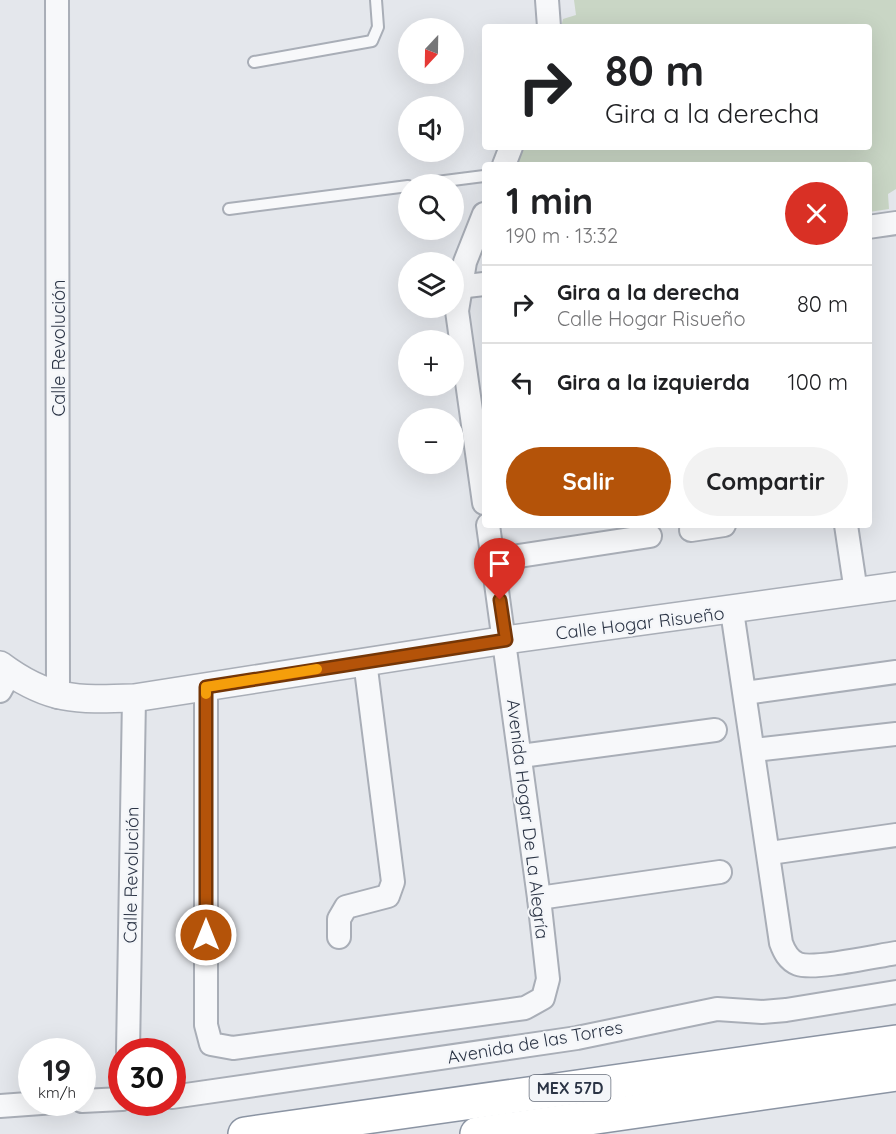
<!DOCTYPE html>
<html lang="es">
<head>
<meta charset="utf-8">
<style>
  :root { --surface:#fff; --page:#f2f2f2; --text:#202124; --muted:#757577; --line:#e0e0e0; --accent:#b45309 }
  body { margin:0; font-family:Quicksand,sans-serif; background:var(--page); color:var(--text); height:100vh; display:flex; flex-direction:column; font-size:22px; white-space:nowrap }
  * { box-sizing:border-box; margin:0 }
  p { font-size:20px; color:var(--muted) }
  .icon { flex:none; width:33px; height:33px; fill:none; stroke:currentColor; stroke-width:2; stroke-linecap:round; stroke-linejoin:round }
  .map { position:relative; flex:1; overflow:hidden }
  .side { position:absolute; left:482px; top:162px; width:390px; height:366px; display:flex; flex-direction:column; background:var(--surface); border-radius:6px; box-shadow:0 6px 24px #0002 }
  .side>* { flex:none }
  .top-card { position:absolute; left:482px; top:24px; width:390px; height:126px; border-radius:6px; box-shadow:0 6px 24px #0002; background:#fff; color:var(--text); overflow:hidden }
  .needle { width:39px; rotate:202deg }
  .fabs { position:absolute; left:398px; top:18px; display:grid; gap:12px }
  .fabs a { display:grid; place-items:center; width:66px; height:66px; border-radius:50%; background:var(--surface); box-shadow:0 6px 24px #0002; font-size:30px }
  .speed { position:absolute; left:18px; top:1038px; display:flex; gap:12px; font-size:30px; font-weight:700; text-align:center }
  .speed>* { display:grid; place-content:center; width:78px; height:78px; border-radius:50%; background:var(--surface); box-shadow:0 6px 24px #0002; line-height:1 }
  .speed small { font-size:15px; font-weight:400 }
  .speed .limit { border:9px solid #d22; background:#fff; color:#111 }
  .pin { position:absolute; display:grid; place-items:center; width:51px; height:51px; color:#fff; margin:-62px -26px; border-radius:50% 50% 50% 0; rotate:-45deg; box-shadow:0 0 6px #0007 }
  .pin .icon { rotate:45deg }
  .me { position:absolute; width:66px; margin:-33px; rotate:0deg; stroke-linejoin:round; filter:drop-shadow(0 0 4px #0008) }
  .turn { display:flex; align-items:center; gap:21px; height:126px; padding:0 24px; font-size:27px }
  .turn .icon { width:78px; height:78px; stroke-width:2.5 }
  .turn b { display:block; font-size:42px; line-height:51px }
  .round { display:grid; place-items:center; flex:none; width:63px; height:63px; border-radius:32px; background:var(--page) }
  .overview { display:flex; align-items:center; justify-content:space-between; height:102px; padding:0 24px }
  h1 { font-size:36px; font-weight:700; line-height:45px }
  .action { display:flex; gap:12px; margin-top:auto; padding:12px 24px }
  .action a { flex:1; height:69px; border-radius:36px; background:var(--accent); color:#fff; font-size:24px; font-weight:700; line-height:69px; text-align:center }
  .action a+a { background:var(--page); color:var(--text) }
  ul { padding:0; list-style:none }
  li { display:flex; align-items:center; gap:18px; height:78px; padding:0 24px; border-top:2px solid var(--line) }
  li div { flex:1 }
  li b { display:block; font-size:22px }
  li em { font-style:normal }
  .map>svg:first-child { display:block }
  .green { fill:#c9d6c5 }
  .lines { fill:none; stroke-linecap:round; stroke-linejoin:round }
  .service-casing { stroke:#a9aeb7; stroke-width:14 }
  .minor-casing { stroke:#a9aeb7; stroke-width:26 }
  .tertiary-casing { stroke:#a9aeb7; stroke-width:30 }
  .motorway-casing { stroke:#8b94a3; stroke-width:36 }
  .service { stroke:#f7f8fa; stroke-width:10 }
  .minor { stroke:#f7f8fa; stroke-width:22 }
  .tertiary { stroke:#f7f8fa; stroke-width:27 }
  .motorway { stroke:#fff; stroke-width:33 }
  .route-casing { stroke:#753606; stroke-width:15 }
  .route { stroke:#b45309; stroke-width:10 }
  .slow { stroke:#f59e0b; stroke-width:10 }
  .labels { text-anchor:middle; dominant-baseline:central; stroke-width:4.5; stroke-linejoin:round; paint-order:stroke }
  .shield { fill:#f4f6f9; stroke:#676e7b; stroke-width:1.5 }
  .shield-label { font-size:16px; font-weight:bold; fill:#2b3445 }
  .street-label { font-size:18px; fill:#2b3445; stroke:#f4f6f9 }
</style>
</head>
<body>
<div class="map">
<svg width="896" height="1134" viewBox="0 0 896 1134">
  <rect width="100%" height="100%" fill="#e4e7ec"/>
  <path class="green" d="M574,0h322v189l-8,5 1,15 -20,3 -1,-47h-352l7,-18h345v-120h-307l2,-8 13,-4z"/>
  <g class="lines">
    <defs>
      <g id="service">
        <path d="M254,62l118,-21 6,-14 -2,-27"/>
        <path d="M421,184l63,-8"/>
        <path d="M229,209l179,-23"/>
      </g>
      <g id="minor">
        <path d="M57,0l1,697"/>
        <path d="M547,0l2,27"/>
        <path d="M504,165l7,-18"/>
        <path d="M484,214l-19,48 -8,49 27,192"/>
        <path d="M868,227l28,-4"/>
        <path d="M458,287l26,-3"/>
        <path d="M846,525l10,67"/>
        <path d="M691,530l33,-5"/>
        <path d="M493,560l157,-24"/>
        <path d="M732,611l49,332c3,8 7,17 17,21 16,6 78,-8 98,-11"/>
        <path d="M206,687v338l5,19 22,4 292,-40 18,-10 5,-19 -9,-81 -51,-373"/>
        <path d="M0,691l10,-18"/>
        <path d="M745,693l151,-21"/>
        <path d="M754,750l142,-16"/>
        <path d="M521,756l194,-26"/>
        <path d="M770,853l126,-18"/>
        <path d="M539,898l181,-26"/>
        <path d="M339,937v-18l7,-12 42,-11 5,-14 -28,-221"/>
        <path d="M128,1052l6,-354"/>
        <path d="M172,1097l405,-59 140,-29 45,3 24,-2 110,-18"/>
        <path d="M82,1101l40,-2"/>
        <path d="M0,1106l55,-4"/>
      </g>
      <path id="tertiary" d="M0,665c48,36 76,35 134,33l372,-58 390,-54"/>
      <g id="motorway">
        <path d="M245,1134l651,-92"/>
        <path d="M477,1134l419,-60"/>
      </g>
    </defs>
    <use href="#service" class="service-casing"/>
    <use href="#minor" class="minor-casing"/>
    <use href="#tertiary" class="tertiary-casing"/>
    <use href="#motorway" class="motorway-casing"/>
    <use href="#service" class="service"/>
    <use href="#minor" class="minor"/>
    <use href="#tertiary" class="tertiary"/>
    <use href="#motorway" class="motorway"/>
  </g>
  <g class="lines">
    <defs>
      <path id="route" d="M206,935v-248l300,-47 -6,-40"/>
    </defs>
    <use href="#route" class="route-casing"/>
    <use href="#route" class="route"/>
    <path class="slow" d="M206,694v-7l111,-18"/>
  </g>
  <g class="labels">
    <rect class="shield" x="529.5" y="1075" width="81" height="26" rx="4.5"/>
    <g class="shield-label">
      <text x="570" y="1088">MEX 57D</text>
    </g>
    <g class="street-label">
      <text transform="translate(58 348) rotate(-90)">Calle Revolución</text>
      <text transform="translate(640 623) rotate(-7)">Calle Hogar Risueño</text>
      <text transform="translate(528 819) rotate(83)">Avenida Hogar De La Alegría</text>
      <text transform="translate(131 875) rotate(-89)">Calle Revolución</text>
      <text transform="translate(535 1042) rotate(-10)">Avenida de las Torres</text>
    </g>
  </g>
</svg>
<div class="fabs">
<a><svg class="needle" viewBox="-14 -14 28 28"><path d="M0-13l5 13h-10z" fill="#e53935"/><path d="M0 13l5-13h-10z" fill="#757577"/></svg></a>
<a><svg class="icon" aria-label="sound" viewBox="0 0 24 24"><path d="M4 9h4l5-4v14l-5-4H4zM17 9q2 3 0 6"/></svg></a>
<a><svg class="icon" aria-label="search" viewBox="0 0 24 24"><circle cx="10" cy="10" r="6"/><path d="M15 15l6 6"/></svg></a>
<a><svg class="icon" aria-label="layers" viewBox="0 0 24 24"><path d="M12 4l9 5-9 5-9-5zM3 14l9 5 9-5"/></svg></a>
<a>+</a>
<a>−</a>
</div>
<div class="speed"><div>19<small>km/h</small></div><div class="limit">30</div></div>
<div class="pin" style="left:500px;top:600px;background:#d93025"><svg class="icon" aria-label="arrive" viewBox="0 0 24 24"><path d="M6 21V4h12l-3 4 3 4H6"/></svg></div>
<svg class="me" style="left:206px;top:935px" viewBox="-20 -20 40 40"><circle r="17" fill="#b45309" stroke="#fff" stroke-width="3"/><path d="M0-11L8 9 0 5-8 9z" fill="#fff"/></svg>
<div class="top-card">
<div class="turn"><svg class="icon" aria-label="right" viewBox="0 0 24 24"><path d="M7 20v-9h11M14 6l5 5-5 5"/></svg><div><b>80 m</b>Gira a la derecha</div></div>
</div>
<section class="side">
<div class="overview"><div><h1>1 min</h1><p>190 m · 13:32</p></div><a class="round" style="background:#d93025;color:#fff"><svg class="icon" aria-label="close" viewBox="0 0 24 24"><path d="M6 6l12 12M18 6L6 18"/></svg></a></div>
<ul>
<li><svg class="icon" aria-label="right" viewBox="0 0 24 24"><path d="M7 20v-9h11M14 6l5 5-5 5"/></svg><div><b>Gira a la derecha</b><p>Calle Hogar Risueño</p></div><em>80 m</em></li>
<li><svg class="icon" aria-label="left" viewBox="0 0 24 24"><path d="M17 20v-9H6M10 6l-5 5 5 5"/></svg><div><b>Gira a la izquierda</b></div><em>100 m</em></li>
</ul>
<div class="action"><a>Salir</a><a>Compartir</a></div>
</section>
</div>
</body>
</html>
